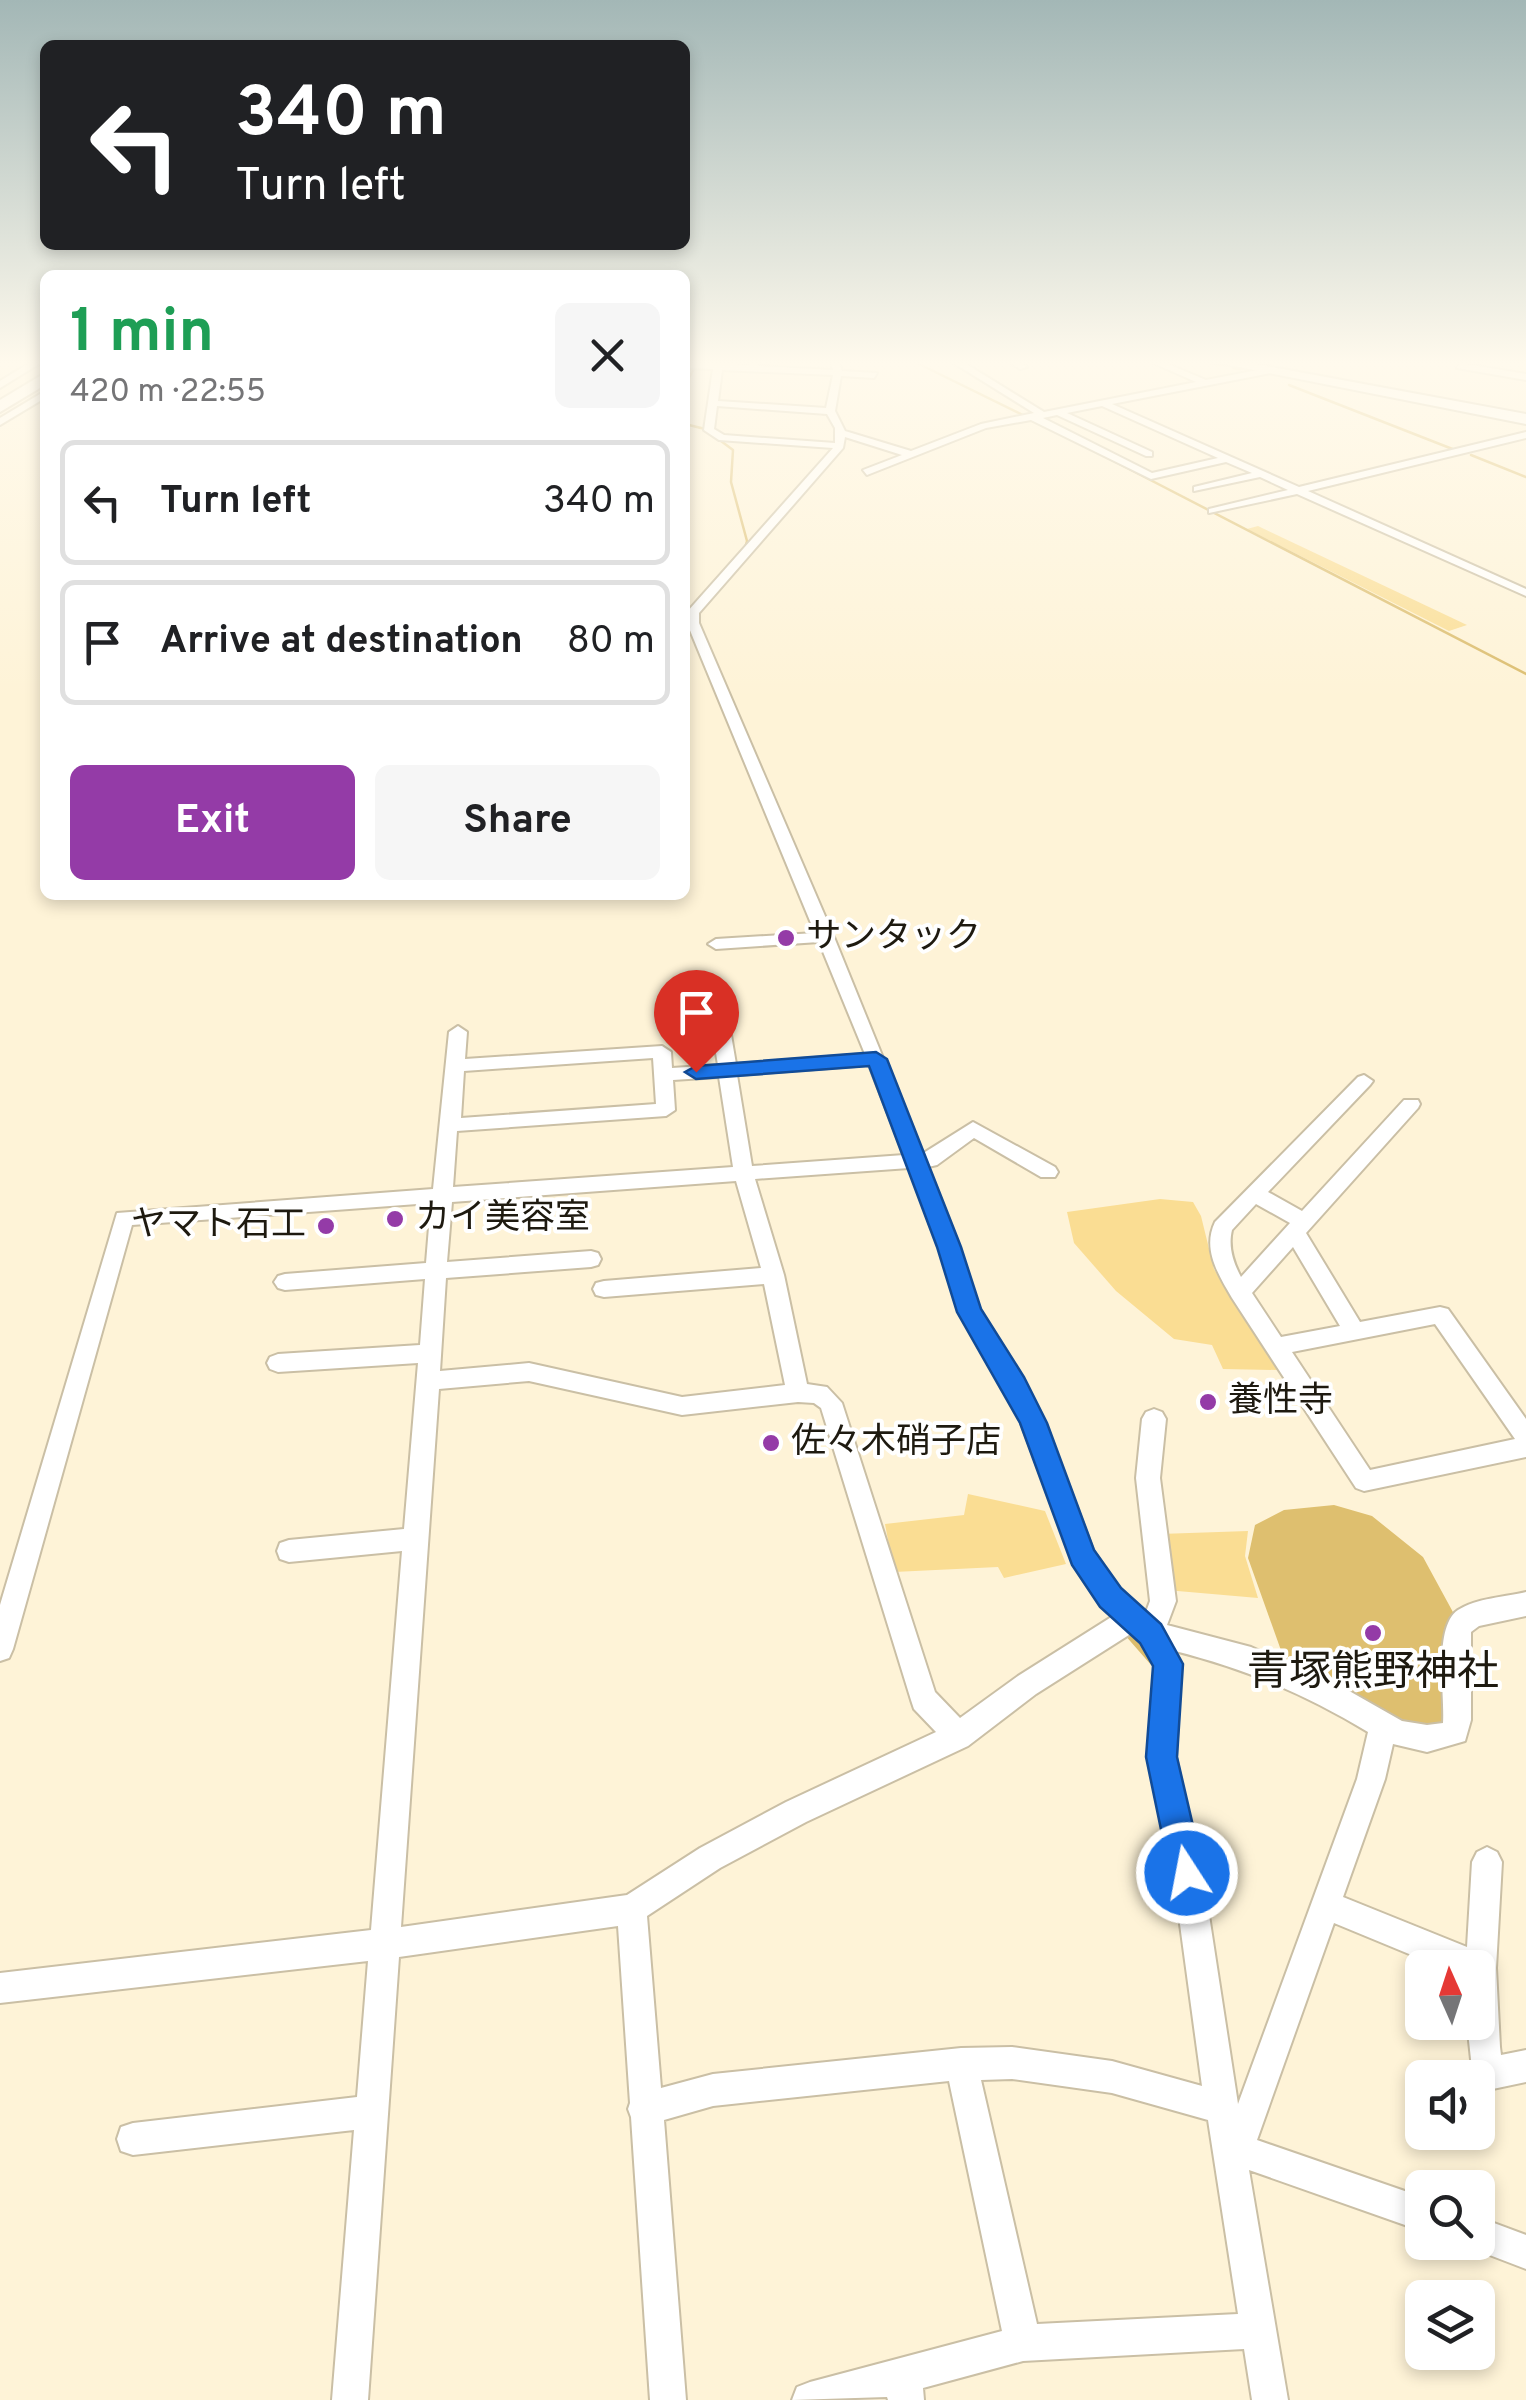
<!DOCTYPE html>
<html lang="en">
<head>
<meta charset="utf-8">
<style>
  :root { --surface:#fff; --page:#f6f6f6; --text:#202124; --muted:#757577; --line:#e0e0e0; --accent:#943ba7 }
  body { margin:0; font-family:Overpass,"Noto Sans JP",sans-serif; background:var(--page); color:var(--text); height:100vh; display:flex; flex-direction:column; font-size:38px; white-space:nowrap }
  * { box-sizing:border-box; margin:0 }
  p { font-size:32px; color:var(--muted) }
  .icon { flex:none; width:55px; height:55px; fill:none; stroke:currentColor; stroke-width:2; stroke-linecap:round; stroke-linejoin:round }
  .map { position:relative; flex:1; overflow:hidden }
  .drawer { position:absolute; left:40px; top:270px; width:650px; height:630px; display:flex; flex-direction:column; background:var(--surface); border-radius:15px; box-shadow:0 5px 15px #0003 }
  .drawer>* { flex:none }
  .hud { position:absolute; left:40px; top:40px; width:650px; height:210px; border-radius:15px; box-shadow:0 5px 15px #0003; background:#202124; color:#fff; overflow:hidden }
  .needle { width:65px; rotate:357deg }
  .tools { position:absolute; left:1405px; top:1950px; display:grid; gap:20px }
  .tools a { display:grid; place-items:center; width:90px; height:90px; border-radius:15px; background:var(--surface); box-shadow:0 5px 15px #0003; font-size:50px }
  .pin { position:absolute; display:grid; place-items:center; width:85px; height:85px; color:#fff; margin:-102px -42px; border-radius:50% 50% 50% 0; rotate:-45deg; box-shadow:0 0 10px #0007 }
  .pin .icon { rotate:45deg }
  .me { position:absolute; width:110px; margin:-55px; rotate:349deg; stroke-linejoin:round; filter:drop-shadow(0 0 8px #0008) }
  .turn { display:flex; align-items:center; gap:35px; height:210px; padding:0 30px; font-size:45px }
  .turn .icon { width:130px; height:130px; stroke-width:2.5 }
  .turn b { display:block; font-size:70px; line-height:85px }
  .round { display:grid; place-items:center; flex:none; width:105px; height:105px; border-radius:15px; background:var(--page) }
  .head { display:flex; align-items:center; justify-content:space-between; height:170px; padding:0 30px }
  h1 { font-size:60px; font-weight:700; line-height:75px; color:#1e9e55 }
  .button { display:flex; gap:20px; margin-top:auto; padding:20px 30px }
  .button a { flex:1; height:115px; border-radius:15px; background:var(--accent); color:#fff; font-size:40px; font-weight:700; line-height:115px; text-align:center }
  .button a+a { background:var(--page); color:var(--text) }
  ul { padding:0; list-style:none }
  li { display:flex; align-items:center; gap:30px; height:125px; margin:0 20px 15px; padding:0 10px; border:5px solid var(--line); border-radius:15px }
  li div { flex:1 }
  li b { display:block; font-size:38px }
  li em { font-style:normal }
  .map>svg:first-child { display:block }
  .green { fill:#fadd93 }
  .forest { fill:#debf6f }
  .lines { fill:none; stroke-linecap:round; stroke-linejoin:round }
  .stream-far2 { stroke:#dbbc6c; stroke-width:2.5 }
  .stream-far1 { stroke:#dbbc6c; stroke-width:5 }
  .stream { stroke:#dbbc6c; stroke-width:6 }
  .minor-casing { stroke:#cabfa5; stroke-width:4 }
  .trunk-casing { stroke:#cabfa5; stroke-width:4 }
  .motorway-casing { stroke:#cabfa5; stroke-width:4 }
  .minor { fill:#fff; fill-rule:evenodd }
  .trunk { fill:#fff; fill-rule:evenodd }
  .motorway { fill:#fff; fill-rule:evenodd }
  .route { fill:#1a73e8; stroke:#114b97; stroke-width:2.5 }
  .poi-dot { fill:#943ba7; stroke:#fff; stroke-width:4 }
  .labels { text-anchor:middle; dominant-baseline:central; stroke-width:8; stroke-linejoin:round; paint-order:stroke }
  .poi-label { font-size:35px; fill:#1e1a10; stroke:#fff; text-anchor:start }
  .near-poi-label { font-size:42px; fill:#1e1a10; stroke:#fff }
</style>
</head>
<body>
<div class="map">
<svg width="1526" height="2400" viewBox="0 0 1526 2400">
  <rect width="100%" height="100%" fill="#fef3d7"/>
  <g class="green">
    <path d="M1258,526l209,99 -18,6 -202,-102z"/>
    <path d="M1160,1199l33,3 8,14 13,53 63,101 -54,-1 -11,-24 -38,-6 -58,-48 -42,-48 -7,-31z"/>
    <path d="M968,1494l77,17 21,53 -62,14 -6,-11 -104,5 -9,-48 79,-9z"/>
    <path d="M1248,1531l-3,25 13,42 -92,-8 -6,-56z"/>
  </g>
  <path class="forest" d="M1334,1505l38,11 51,41 31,57 -10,29 3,80 -35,6 -115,-59 -14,-14 -35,-98 7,-33 29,-15z"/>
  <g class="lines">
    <g class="stream-far2">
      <path d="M915,362l114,56"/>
      <path d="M1209,363l13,2"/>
      <path d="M1233,368l7,1"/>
      <path d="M685,385l10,-18"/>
      <path d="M1289,385l166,65"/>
      <path d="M685,424l20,5 28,21 -2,32 16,59 -2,7"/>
      <path d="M1102,455l424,219"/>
      <path d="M1471,455l55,22"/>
    </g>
    <path class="stream-far1" d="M959,1310l14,25"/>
    <path class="stream" d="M1128,1634l28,32"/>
    <defs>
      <g id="minor">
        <path d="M31,362h11l-42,26v-7z"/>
        <path d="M685,362l64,3 1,-3h8v4l75,4 -2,-8h8l3,9 35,2 -3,5 -33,-2 -6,35 10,20 66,20 70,-27 53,-11 -82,-51h11l81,50 152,-30 -45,-20h12l43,18 62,-12 3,5 -159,31 187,83 227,-55v6l-218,53 218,98v7l-229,-102 -88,19v-4l79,-19 -28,-13 -66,14v-4l58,-14 -26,-11 -75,17 -120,-59 -45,8 -119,47 -4,-5 39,-15 -57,-18 -2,11 -144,165v10l135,314 88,217 51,-32 82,45 3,5 -3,5h-14l-67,-39 -37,27 -9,2 51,142 44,70 22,44 48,127 27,40 26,22 4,-11 -14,-123 6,-59 4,-7 8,-3 8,3 4,7 -6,59 16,123 -9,24 84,22 100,45 51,29 25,4 16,-2c2,-28 -10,-96 15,-113 19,-12 47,-13 68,-18v24l-47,10 -8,6v88l-6,21 -38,11 -34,-8 -8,35 -42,118 124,50 5,-85 5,-10 10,-5 10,5 5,10 -6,106 4,79 1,8 25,-5v32l-38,8 -10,-4v-8h-5l-6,-56h11v-54h-35l-109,-45 -77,217 165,57v34l-173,-61 39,230h-36l-8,-51 -221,12 -100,27 1,12h-36l-1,-3 -95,3 5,-13 13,-5 192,-51 -53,-250 -236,25 -49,14 22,280h-36l-19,-283 -3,-8 2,-6 -12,-177 -219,31 -31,443h-36l22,-270 -221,25 -12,-4 -4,-12 4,-12 12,-4 224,-26 11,-136 -368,42v-30l371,-43 31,-379 -113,11 -9,-3 -3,-8 3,-8 9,-3 115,-11 14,-166 -140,9 -8,-3 -3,-6 3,-6 8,-3 142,-9 5,-66 -140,11 -7,-2 -4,-6 4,-6 7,-2 141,-11 5,-60 -299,22 -119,424 -4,9 -9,3v-56l117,-392 316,-24 16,-157 9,-6 9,6 -2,27 197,-13 9,6 1,16 46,-3 -7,-42 9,-6 9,6 7,41 129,-10 -46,-112 -103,7 -8,-5 8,-5 99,-6 -128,-310v-11l146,-164 -114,-8 -15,-10 9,-61 -28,-1zM722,370l111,5 -7,33 -108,-7zM717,406l110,8 8,14v15l-111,-8 -10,-6zM1102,406l116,52 -66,15 -109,-55 14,-3 89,41h6v-4l-85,-39zM653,1058l3,46 -195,14 3,-47zM869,1065l35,90 -152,11 -15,-91zM719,1077l14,90 -280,20 4,-56 209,-15 9,-6 -2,-30zM909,1168l30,79 19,64 48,79 15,33 53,141 28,42 11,10 -95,60 -58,42 -25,-26 -93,-289 -15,-16 -20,-3 -23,-109 -29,-96zM736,1181l25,87 -157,13 -8,2 -3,6 3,6 8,2 160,-13 21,101 -103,12 -153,-34 -89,8 6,-93 145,-11 7,-2 3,-6 -3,-6 -7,-2 -144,11 5,-60zM529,1381l153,34 116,-13 16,1 7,5 90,292 3,9 22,23 -150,70 -86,46 -73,47 -226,32 38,-538zM1132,1633l10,9 13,23 -7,92 29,145 25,184 -90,-25 -100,-14 -51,1 -248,26 -52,14 -14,-172 73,-48 86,-46 162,-76 68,-52zM1175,1651c71,18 130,43 193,81l-11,47 -119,325 -31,-202 -31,-145 5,-93zM1012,2079l100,14 96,27 30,194 -201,10 -56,-244z"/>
        <path d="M1009,362h11l7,5 -7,2z"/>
        <path d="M1460,363l66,11v6l-69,-12z"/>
        <path d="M45,391v7l-45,27v-7z"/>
        <path d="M1364,1075l9,6 -3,4 -102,107 34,19 102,-111h14l2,4 -2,4 -112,125 54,89 80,-15 8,2 78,110v38l-162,34 -8,-3 -124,-190c-14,-24 -30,-49 -17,-76l143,-145zM1256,1204l34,19 -49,54c-8,-15 -13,-30 -9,-47zM1293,1247l47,79 -59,11 -29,-44zM1435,1324l80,115 -145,31 -78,-118z"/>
        <path d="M1478,2217l48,18v34l-60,-23 -2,-4h14z"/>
      </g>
      <path id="trunk" d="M1214,362h31l281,52v10z"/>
      <path id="motorway" d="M45,373v12l-45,27v-12z"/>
    </defs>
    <use href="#minor" class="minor-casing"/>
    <use href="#trunk" class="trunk-casing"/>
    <use href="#motorway" class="motorway-casing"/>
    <use href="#minor" class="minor"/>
    <use href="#trunk" class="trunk"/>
    <use href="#motorway" class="motorway"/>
  </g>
  <linearGradient id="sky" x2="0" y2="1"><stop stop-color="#a3b7b6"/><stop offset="0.52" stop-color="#fffaed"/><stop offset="1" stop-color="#fffaed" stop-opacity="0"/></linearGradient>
  <rect width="1526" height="698" fill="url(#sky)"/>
  <path class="route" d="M876,1052l11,7 74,188 20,62 43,68 23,46 47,127 27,38 40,36 22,40 -6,93 27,116 -5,12 -12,5 -12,-5 -5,-12 -24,-116 7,-91 -13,-23 -40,-36 -28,-42 -52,-142 -63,-111 -20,-65 -68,-181 -173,13 -11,-7 11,-6z"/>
  <g class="poi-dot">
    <circle cx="786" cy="938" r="10"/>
    <circle cx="395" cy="1219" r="10"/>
    <circle cx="326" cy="1226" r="10"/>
    <circle cx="1208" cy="1402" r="10"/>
    <circle cx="771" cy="1443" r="10"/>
    <circle cx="1373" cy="1633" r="10"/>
  </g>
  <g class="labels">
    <g class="poi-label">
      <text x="806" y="938">サンタック</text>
      <text x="415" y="1219">カイ美容室</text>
      <text x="306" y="1226" text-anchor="end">ヤマト石工</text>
      <text x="1228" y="1402">養性寺</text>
      <text x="791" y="1443">佐々木硝子店</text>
    </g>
    <g class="near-poi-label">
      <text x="1373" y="1674">青塚熊野神社</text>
    </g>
  </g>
</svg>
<div class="tools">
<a><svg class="needle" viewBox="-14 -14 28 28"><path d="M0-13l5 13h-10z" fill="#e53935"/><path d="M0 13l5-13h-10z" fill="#757577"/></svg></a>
<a><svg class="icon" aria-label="sound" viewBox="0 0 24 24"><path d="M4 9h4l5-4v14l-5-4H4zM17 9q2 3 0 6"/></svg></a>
<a><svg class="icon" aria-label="search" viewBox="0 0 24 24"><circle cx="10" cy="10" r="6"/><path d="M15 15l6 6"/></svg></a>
<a><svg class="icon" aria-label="layers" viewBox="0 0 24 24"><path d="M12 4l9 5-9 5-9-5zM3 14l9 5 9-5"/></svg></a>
</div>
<div class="pin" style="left:696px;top:1072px;background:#d93025"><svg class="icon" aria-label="arrive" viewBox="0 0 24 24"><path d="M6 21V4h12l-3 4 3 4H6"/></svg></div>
<svg class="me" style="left:1187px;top:1873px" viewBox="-20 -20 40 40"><circle r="17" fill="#1a73e8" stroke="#fff" stroke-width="3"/><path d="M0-11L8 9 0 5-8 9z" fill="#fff"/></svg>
<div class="hud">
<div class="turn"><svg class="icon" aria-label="left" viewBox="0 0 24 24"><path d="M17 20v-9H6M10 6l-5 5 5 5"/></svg><div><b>340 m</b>Turn left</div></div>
</div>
<section class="drawer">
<div class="head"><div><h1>1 min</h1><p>420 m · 22:55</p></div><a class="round"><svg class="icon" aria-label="close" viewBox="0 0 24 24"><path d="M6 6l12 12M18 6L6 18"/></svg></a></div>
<ul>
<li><svg class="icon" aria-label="left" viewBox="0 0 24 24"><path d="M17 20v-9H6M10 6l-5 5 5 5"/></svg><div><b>Turn left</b></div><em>340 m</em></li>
<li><svg class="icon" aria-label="arrive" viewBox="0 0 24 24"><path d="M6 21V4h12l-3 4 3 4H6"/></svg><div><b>Arrive at destination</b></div><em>80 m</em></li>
</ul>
<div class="button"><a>Exit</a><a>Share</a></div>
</section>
</div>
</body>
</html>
